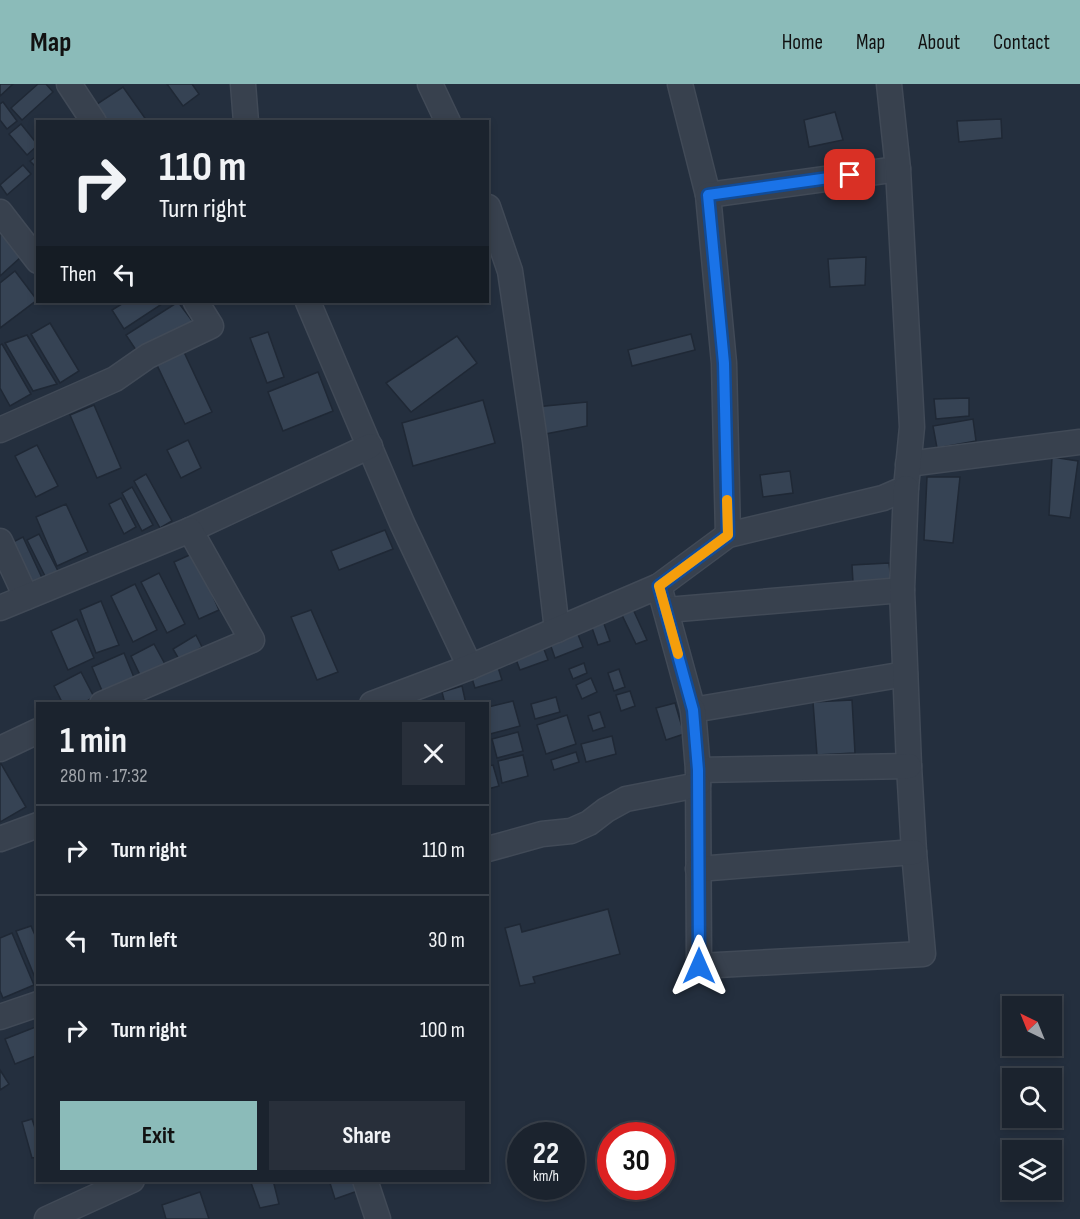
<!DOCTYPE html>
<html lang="en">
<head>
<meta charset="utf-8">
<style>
  :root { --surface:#1b232e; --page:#282f3a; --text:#f1f3f6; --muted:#a0a4aa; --line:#39404a; --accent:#8bbbb9 }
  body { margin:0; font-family:"Sofia Sans Condensed",sans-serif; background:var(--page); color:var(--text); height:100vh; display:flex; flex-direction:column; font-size:22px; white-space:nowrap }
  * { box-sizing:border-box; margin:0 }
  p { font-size:20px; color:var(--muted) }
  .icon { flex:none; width:33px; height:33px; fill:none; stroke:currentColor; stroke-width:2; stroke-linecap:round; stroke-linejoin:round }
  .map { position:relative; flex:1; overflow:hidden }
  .panel { position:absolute; left:36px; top:618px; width:453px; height:480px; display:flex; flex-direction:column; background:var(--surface); border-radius:0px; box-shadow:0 3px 9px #0003,0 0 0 2px var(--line) }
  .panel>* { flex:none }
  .hud { position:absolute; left:36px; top:36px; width:453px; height:183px; border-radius:0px; box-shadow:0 3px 9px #0003,0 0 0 2px var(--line); background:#1b232e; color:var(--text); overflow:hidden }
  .needle { width:39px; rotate:317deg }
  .controls { position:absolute; left:1002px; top:912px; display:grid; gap:12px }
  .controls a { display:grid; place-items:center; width:60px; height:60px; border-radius:0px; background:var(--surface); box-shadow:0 3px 9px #0003,0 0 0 2px var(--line); font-size:30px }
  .speed { position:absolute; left:507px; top:1038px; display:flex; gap:12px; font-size:30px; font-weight:700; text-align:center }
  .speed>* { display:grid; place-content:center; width:78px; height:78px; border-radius:50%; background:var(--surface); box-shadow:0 3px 9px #0003,0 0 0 2px var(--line); line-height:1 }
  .speed small { font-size:15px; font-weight:400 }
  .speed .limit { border:9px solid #d22; background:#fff; color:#111 }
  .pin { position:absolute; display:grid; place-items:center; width:51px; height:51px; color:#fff; margin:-26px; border-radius:12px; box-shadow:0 3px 9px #0006 }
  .me { position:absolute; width:66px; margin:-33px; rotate:0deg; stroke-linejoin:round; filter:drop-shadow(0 0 4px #0008) }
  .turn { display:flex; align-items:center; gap:21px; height:126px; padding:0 24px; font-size:27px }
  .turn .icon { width:78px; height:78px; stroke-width:2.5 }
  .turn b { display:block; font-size:42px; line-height:51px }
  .then { display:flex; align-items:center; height:57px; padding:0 24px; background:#0003; gap:12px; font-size:22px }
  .round { display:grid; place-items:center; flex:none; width:63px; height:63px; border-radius:0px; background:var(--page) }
  .overview { display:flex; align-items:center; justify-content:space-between; height:102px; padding:0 24px }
  h1 { font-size:36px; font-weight:700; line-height:45px }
  .button { display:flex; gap:12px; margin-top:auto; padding:12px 24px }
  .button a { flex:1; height:69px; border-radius:0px; background:var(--accent); color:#111; font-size:24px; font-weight:700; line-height:69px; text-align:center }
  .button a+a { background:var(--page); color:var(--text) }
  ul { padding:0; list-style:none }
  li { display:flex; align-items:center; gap:18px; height:90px; padding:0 24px; border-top:2px solid var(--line) }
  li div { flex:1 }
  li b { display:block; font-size:22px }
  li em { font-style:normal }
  header { display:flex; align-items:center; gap:36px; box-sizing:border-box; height:84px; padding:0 30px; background:var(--accent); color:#111 }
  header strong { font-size:28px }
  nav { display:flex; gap:33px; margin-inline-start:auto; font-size:21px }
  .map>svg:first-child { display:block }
  .building { fill:#364354; stroke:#1f2835; stroke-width:1.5 }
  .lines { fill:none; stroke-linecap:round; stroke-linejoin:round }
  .street-casing { stroke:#414a57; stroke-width:27 }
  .street { stroke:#38414e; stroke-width:24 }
  .route-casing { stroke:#114b97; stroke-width:15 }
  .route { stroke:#1a73e8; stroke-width:10 }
  .slow { stroke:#f59e0b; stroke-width:10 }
</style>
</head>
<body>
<header>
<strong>Map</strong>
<nav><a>Home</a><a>Map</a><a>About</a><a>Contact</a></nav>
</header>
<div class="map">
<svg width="1080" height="1135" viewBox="0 0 1080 1135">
  <rect width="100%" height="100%" fill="#242f3e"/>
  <g class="building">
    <path d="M0,0h13l-13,12z"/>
    <path d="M38,0h8l7,8 -31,28 -11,-12z"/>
    <path d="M167,0h25l7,10 -16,12z"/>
    <path d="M123,3l24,34 -42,1 -11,-16z"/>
    <path d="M3,18l14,19 -10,8 -7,-9v-16z"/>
    <path d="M835,28l8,28 -34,7 -5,-27z"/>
    <path d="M1001,35l1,19 -43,4 -2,-21z"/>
    <path d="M21,40l17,21 -11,10 -18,-21z"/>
    <path d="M38,71v14l-8,-8z"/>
    <path d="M23,81l8,9 -24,21 -7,-10z"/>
    <path d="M0,149l22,23 -22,20z"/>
    <path d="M866,173l-1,28 -35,2 -2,-28z"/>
    <path d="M15,187l22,29 -37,28v-45z"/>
    <path d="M125,218h40l-41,27 -12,-19z"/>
    <path d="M178,218l15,20 -53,34 -14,-21z"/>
    <path d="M50,239l29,48 -19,12 -29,-49z"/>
    <path d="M268,248l16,45 -17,6 -17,-45z"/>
    <path d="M691,250l4,16 -63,16 -4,-16z"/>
    <path d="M27,251l30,49 -24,7 -28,-48z"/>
    <path d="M457,252l20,27 -66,49 -25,-29z"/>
    <path d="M2,260l29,50 -21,12 -10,-18v-43z"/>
    <path d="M183,266l29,62 -27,12 -29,-61z"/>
    <path d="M318,288l15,39 -50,20 -15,-39z"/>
    <path d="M969,314v18l-33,3 -2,-20z"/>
    <path d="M483,316l12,43 -82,23 -11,-43z"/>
    <path d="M587,318v24l-47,9 -5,-28z"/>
    <path d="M94,321l27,63 -24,10 -27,-63z"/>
    <path d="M973,335l3,22 -39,7 -4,-22z"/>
    <path d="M188,356l13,28 -20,10 -14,-28z"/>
    <path d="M37,361l21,41 -22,11 -21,-41z"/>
    <path d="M1052,373l26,4 -8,57 -21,-3z"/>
    <path d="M790,387l3,22 -30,4 -3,-22z"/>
    <path d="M146,390l26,47 -12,7 -26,-47z"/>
    <path d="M927,393h33l-7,66 -29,-3z"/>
    <path d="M132,403l21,38 -11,6 -20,-38z"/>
    <path d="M121,414l15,29 -12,7 -15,-30z"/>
    <path d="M66,420l22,48 -31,14 -21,-49z"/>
    <path d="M385,446l8,19 -54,21 -8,-19z"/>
    <path d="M39,450l19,37 -12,7 -19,-38z"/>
    <path d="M23,453l19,41 -12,6 -19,-41z"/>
    <path d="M194,469l25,57 -20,9 -25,-57z"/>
    <path d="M889,479l2,17 -38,2 -1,-17z"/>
    <path d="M159,489l26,51 -18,9 -26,-51z"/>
    <path d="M135,500l22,46 -24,12 -22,-46z"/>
    <path d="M101,517l18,44 -23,8 -16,-43z"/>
    <path d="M632,523l15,33 -11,4 -15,-31z"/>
    <path d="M311,526l27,62 -21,8 -26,-63z"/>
    <path d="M77,535l17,39 -26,12 -17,-39z"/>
    <path d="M603,537l7,20 -12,4 -7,-20z"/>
    <path d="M575,543l8,20 -28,11 -7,-20z"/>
    <path d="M196,551l6,12 -22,14 -7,-12z"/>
    <path d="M154,560l12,22 -24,13 -11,-23z"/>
    <path d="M542,560l6,16 -28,10 -6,-16z"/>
    <path d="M124,569l11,27 -32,13 -11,-26z"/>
    <path d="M584,579l3,10 -14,6 -4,-10z"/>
    <path d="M497,580l5,16 -27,8 -5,-16z"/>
    <path d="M619,585l6,18 -11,4 -6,-18z"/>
    <path d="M81,588l13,25 -12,7h-19l-9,-18z"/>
    <path d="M591,594l6,14 -15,7 -6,-14z"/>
    <path d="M462,602l4,18h-21l-3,-12z"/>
    <path d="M419,607l4,13h-36z"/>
    <path d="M630,607l5,15 -14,5 -5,-16z"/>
    <path d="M556,613l4,15 -25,7 -4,-15z"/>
    <path d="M852,616l3,53 -38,2 -4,-53z"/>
    <path d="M513,617l7,25 -30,8 -2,-11v-16z"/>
    <path d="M675,619l9,31 -18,6 -10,-32z"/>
    <path d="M600,628l5,15 -12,4 -5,-15z"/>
    <path d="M567,631l9,29 -30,10 -9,-29z"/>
    <path d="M518,648l5,19 -26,7 -5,-19z"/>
    <path d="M612,652l4,18 -30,8 -5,-18z"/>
    <path d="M576,668l3,10 -25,8 -3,-10z"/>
    <path d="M523,671l5,21 -26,7 -4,-22z"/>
    <path d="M0,678l26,45 -26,15z"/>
    <path d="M493,681l6,21 -11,3v-23z"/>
    <path d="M608,825l12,45 -87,23 2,6 -15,3 -15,-58 15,-4 2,8z"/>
    <path d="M31,842l7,16v43l-22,-54z"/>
    <path d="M12,849l22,52 -31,13 -3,-7v-53z"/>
    <path d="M38,942v29l-23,9 -10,-25z"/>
    <path d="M0,986l9,14 -9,6z"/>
    <path d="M32,1035l6,18v20l-6,1 -10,-36z"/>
    <path d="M250,1096h23l6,24 -19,4z"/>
    <path d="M329,1096h35l2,8 -31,11z"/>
    <path d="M200,1108l9,27h-43l-4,-14z"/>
  </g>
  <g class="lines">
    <defs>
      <g id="street">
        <path d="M69,0l25,38"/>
        <path d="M243,0l3,38"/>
        <path d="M430,0l18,38"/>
        <path d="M680,0l28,111 16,168 4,172"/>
        <path d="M708,111l190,-26"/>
        <path d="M488,123l22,64 25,170 22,189"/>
        <path d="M0,128l38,49"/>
        <path d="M308,218l94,221 68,144"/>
        <path d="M0,346l115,-51 33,-23 63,-30 -15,-24"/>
        <path d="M908,380l172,-22"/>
        <path d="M190,446l180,-84"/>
        <path d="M0,457l26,56"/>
        <path d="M659,502l34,124 212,-36"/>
        <path d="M0,524l190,-78 62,110 -150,64"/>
        <path d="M667,526l235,-20"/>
        <path d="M372,620l98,-37 189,-81 69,-51 155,-37 23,-10 6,-61 -14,-258 -9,-85"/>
        <path d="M693,626l5,60 1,196 224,-12 -9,-102 -5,-86 -7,-176 4,-102"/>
        <path d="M0,665l38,-18"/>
        <path d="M698,686l211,-4"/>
        <path d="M0,755l38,-14"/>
        <path d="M488,765l54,-15 29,-3 18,-8 17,-13 20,-11 72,-14"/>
        <path d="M698,785l216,-17"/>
        <path d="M0,933l38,-13"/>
        <path d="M365,1096l13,39"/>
        <path d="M47,1135l85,-39"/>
      </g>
    </defs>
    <use href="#street" class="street-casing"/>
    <use href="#street" class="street"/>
  </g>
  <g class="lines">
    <defs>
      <path id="route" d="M699,882l-1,-196 -5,-60 -34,-124 69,-51 -4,-172 -16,-168 142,-20"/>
    </defs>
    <use href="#route" class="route-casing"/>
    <use href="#route" class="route"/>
    <path class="slow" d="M678,570l-19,-68 69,-51 -1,-35"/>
  </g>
</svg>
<div class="controls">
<a><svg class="needle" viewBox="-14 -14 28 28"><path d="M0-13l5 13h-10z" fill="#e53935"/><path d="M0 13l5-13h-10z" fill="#a0a4aa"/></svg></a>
<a><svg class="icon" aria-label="search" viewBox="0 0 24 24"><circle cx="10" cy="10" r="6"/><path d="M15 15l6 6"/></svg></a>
<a><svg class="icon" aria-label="layers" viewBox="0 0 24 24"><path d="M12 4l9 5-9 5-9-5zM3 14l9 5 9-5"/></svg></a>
</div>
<div class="speed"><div>22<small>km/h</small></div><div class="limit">30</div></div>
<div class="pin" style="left:850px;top:91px;background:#d93025"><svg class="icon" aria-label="arrive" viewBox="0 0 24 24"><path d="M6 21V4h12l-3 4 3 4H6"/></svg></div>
<svg class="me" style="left:699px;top:882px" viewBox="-20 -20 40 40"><path d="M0-17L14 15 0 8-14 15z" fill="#1a73e8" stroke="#fff" stroke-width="4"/></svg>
<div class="hud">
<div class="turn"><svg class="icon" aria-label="right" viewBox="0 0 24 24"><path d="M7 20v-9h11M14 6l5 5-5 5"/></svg><div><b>110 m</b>Turn right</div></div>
<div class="then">Then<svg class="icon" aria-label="left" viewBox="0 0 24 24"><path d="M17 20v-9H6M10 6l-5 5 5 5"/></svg></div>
</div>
<section class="panel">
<div class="overview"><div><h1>1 min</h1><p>280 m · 17:32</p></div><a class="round"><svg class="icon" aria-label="close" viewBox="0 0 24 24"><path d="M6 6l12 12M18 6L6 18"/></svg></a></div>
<ul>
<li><svg class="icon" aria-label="right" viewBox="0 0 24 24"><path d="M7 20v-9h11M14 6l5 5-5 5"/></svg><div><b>Turn right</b></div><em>110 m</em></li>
<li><svg class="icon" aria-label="left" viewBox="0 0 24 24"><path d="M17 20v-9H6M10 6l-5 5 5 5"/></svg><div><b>Turn left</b></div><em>30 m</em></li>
<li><svg class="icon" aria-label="right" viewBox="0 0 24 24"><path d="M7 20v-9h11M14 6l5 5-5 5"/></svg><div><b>Turn right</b></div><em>100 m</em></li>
</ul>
<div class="button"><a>Exit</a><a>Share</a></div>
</section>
</div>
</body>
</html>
